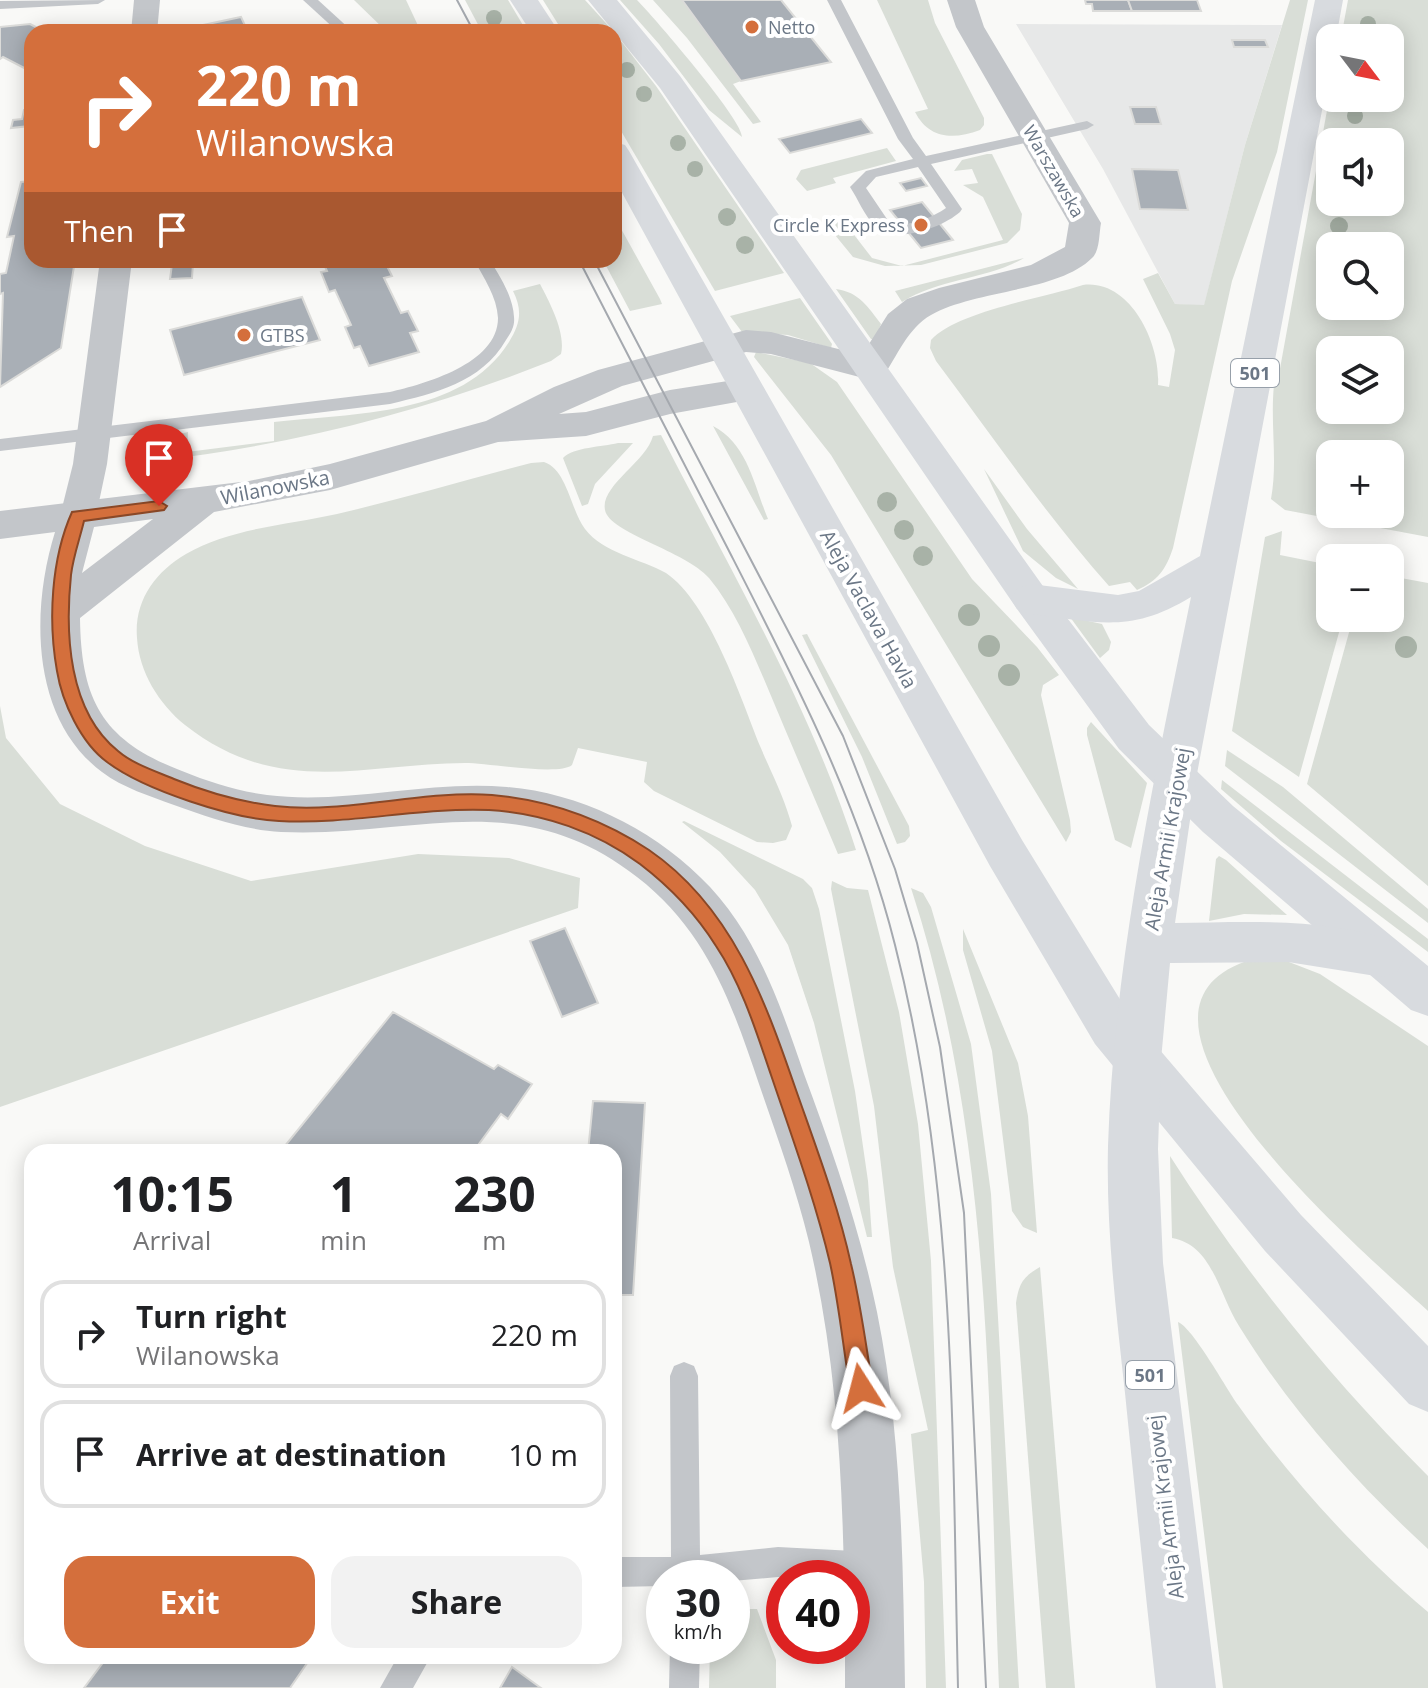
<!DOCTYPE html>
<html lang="en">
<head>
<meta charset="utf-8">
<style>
  :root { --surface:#fff; --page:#f2f2f2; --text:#202124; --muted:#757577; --line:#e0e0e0; --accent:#d46f3c }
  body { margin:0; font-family:"Open Sans",sans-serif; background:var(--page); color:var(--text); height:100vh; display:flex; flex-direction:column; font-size:30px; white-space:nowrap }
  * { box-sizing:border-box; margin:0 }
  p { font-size:26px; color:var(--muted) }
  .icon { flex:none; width:44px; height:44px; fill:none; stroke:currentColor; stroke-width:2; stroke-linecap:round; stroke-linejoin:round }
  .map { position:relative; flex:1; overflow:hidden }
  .details { position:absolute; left:24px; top:1144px; width:598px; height:520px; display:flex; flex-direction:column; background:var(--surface); border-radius:24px; box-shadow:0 4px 20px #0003 }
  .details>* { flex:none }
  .banner { position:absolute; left:24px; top:24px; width:598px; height:244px; border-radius:24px; box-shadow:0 4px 20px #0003; background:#d46f3c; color:#fff; overflow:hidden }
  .needle { width:52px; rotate:122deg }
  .tools { position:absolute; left:1316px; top:24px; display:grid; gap:16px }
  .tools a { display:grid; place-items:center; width:88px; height:88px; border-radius:16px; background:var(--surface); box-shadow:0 4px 20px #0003; font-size:40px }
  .speed { position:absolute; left:646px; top:1560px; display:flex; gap:16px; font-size:40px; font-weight:700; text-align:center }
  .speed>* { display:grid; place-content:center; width:104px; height:104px; border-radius:50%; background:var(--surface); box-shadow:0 4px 20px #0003; line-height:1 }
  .speed small { font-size:20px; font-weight:400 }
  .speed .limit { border:12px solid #d22; background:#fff; color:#111 }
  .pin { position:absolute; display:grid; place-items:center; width:68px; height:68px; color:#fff; margin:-82px -34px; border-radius:50% 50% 50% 0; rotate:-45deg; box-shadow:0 0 8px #0007 }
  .pin .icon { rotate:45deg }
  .me { position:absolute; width:88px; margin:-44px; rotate:351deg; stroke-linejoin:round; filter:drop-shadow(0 0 6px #0008) }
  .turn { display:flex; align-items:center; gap:28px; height:168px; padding:0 40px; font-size:36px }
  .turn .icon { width:104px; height:104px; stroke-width:2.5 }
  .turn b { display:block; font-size:56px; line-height:68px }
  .then { display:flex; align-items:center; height:76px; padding:0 40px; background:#0003; gap:16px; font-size:30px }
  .eta { display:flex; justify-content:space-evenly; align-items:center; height:136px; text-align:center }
  .eta b { font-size:48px; font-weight:700; line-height:56px }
  .button { display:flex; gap:16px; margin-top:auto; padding:16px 40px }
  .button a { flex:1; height:92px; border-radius:24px; background:var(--accent); color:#fff; font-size:32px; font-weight:700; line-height:92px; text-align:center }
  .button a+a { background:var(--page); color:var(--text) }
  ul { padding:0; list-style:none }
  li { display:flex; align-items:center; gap:24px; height:108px; margin:0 16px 12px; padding:0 24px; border:4px solid var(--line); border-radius:24px }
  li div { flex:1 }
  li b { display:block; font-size:30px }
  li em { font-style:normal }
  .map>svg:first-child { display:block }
  .built { fill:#e7e8e8 }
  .green { fill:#d9ded7; fill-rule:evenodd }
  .building { fill:#a9afb6; stroke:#dbdbd9; stroke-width:2 }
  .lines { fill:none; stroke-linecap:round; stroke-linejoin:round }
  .service { fill:#c3c6ca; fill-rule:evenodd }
  .minor { fill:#c3c6ca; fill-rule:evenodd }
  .tertiary { fill:#c3c6ca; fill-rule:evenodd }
  .secondary { fill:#d8dbdf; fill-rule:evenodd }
  .primary { fill:#d8dbdf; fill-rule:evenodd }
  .tram { stroke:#a5a9af; stroke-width:2 }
  .tree { fill:#a8b2a7 }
  .route { fill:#d46f3c; stroke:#8a4827; stroke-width:2 }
  .poi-dot { fill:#d46f3c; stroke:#fff; stroke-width:3 }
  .labels { text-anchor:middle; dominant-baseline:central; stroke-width:8; stroke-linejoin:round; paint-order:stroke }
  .far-poi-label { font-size:18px; fill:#6b7786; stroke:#fff; text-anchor:start }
  .far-street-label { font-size:18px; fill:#6b7786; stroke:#fff }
  .shield { fill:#fff; stroke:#97a0aa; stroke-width:2 }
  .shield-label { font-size:18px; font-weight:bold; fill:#6b7786 }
  .street-label { font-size:20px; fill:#6b7786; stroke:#fff }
</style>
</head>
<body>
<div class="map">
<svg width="1428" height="1688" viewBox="0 0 1428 1688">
  <rect width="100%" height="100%" fill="#f9f9f7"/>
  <path class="built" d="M1016,24l266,1 -37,120 -41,161 -29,-2 -72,-135z"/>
  <g class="green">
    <path d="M354,0h52l15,32h-34z"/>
    <path d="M465,0h43l19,32h-45z"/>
    <path d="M543,0h42l29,32h-51z"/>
    <path d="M620,0h17l12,13c16,18 94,108 93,124l-33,-27 -50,-66z"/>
    <path d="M653,0h29l59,81 -8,3 28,38 -8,2 -66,-86z"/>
    <path d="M877,0h51l7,23 49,95v7l-4,5c-27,10 -51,9 -65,-18l13,-3z"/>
    <path d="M1290,0h18l-31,152 -45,129 -59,267c-7,21 -15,33 -36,42l-7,-8 -21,4c-63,-71 -116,-149 -173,-225l-6,-13 1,-8c25,-28 112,-42 152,-55 48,-6 78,60 75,100l11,2 6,-37 -5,-16 -27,-55 15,-6 17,31 29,1 41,-160z"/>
    <path d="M1348,0h80v537l-143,-27 -14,-11c7,-37 -1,-76 3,-114h3l53,-291v4h60v-60h-49zM1330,142h60v60h-60zM1330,246h60v60h-60zM1330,350h60v60h-60zM1330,454h60v60h-60z"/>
    <path d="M614,32l42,54 128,187 -69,18 -101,-172z"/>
    <path d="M887,148l9,13 -63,17 3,5 -29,8 -11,-12 5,-9z"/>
    <path d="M987,154h5l30,60 -2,16 -13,13 -86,22 -36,1 -32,-9 -27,-33 20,-5 3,4 16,-4 1,3 -18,5 24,31 30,8 101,-26 -20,-43 -20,-12 15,-2 -6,-14 -18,2 8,-11z"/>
    <path d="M614,216l46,83 2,5 -32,7 -27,-51h11z"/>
    <path d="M1024,258c-38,22 -84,20 -122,44l-7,-11z"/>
    <path d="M540,284c10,19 26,49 21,70l-10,7c-128,51 -262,85 -399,100l2,-21 34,-8 -1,20 87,-11v-19c78,-9 188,-5 235,-80 11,-18 14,-31 4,-51z"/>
    <path d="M836,289c23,3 32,18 45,35l-6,15h-4z"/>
    <path d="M800,298l32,46 -1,4 -43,-13 -46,-3 -12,-16z"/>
    <path d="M756,352l54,11 27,19 135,197 65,68 22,28 -16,10 -2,10 29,125 1,12 -5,10 -235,-387 -77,-98z"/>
    <path d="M713,426c35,18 41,60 55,93l-4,1z"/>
    <path d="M661,435c69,135 149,270 195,415l-18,4c-21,-50 -43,-101 -64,-151 -18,-42 -36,-90 -65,-125 -23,-27 -100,-45 -104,-68 -5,-24 41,-48 48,-74z"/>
    <path d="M618,443h15l-38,41 -7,20 -6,2 -19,-48c11,-11 39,-11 55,-15z"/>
    <path d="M544,462c23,7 27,49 41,67 18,24 56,30 81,44 43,29 75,125 94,173 11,26 25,53 32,80l-6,14 -13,3 -16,-1 -103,-51 -10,-9 3,-20 -69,-14 -6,17c-13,11 -84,-2 -107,-2 -104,1 -187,35 -280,-38 -26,-21 -46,-53 -48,-87 -3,-37 18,-66 49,-84 44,-26 102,-29 151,-40 65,-15 129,-34 194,-51z"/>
    <path d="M984,469l43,60 51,60 -22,-11 -33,-27z"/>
    <path d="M1282,531l-2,24 50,10v53h13l-44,159 -67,-46 33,-194z"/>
    <path d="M1390,576l38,7v303l-121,-102 46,-166h37z"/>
    <path d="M1070,617l32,7 9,18 -2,8 -9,8z"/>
    <path d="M807,634l102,192 1,10 -5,6 -8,2 -35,-87 -60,-122z"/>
    <path d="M0,706l6,32 54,66 85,42 106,35 167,-27 91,4 71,20 -2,30 -578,199z"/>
    <path d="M1091,722l56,61 -16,65 -16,-8 -28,-105v-7z"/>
    <path d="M1227,750l56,37 145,122v14l-203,-157z"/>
    <path d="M1222,780l206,159v13l-147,-111 -60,-52z"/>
    <path d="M684,821l119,58 9,9 7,21 36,182 13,90 4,56h-5l-53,-214 -26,-78 -33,-55 -35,-38 -38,-30z"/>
    <path d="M1219,856l7,4 61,55 -43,-1 -35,7 7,-62z"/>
    <path d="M832,881l15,7 21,2 31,122 19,112 13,137 15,427h-20l-2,-106 -13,-148 17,-4 -35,-163 -19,-161 -43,-217z"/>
    <path d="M911,888l12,5 8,14 40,137 20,150 28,494h-20c-11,-267 -4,-544 -88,-800z"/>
    <path d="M963,929l55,134 10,53 9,117 -14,-6 -11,-16 -20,-160 -29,-101z"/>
    <path d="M1253,959l36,3 31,12 108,72v265c-53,-49 -351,-300 -175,-352z"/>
    <path d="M1170,1156c74,116 160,222 258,320v73c-72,-66 -138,-140 -189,-223 -20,-31 -26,-81 -67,-88z"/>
    <path d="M1040,1267l35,421h-29l-30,-385c3,-20 7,-26 24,-36z"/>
    <path d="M1178,1322c15,6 48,66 60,83 54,76 119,147 190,207v76h-205z"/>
    <path d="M746,1609h11l19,51v28h-67l1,-42h22v-31z"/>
  </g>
  <g class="building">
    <path d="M682,0h99l50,62 -90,19z"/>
    <path d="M1085,0h43l4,11h-39l-1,-7h-6z"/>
    <path d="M1128,0h69l4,11h-69z"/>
    <path d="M241,17l7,15h-58l-1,-4z"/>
    <path d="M30,24l15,8h-13v40l-29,-15 -3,2v-32z"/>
    <path d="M1232,40h33l3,7h-34z"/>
    <path d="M1130,107h26l5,17h-26z"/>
    <path d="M24,110h8v36h-6l4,-20 -19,2 2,-8 9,-1z"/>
    <path d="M861,119l11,14 -82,20 -11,-14z"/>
    <path d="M1132,169l46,1 10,40 -48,-1z"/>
    <path d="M921,178l6,8 -21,5 -6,-8z"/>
    <path d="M32,181v79h43l-14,88 -61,39 3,-94 -3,1v-20l6,-1 8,-37 -7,1 14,-55z"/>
    <path d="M922,202l31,38 -32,8 -31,-38z"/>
    <path d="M322,260h62l8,16 -8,2 17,35 7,-2 10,20 -8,2 9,19 -50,14 -9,-20 -6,2 -9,-21 6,-2 -16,-35 -6,2 -8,-20 6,-1z"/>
    <path d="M193,263l-1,15 -22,1 2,-15z"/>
    <path d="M302,297l18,43 -136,35 -14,-45z"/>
    <path d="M565,928l33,75 -36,14 -32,-76z"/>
    <path d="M393,1012l101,57 4,-4 34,19 -24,35 -7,-5 -28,38h-193z"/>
    <path d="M593,1101l52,2 -12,192h-19v-143h-26z"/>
    <path d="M108,1656h204l-22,32h-206z"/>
    <path d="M512,1667l29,21h-41z"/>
  </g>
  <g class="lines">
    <g class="service">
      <path d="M105,0l-7,4 -98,5v-8z"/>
      <path d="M303,0h15l35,32h-15z"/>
      <path d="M827,0h14l72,138 13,18 161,-35 7,4 -7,4 -156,35 31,45 -2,3c-18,16 -66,33 -85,14 -11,-11 -17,-27 -25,-39l16,-16 47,-12 -15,-20zM918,167l28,41c-16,11 -39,20 -57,14l-23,-34 10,-11z"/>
      <path d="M474,260h16c10,17 23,36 24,57 1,9 -3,16 -8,23 -25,43 -71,53 -116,64l-390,47v-12l390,-47c34,-8 108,-28 108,-74 -1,-21 -14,-40 -24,-58z"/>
      <path d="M684,1362l10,4 4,10 2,179 78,-8 95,5 10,5 5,10 -5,10 -10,5 -21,-4 -74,-1 -46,4v-3h-68v8l-50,1v-30h57l-1,-181 4,-10z"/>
      <path d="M670,1646h30l-1,42h-30z"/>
      <path d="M398,1656h33l-18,32h-33z"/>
    </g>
    <g class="minor">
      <path d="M134,0h26l-3,32h-26z"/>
      <path d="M100,260h32l-25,204 -11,52 -5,9 -13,4 -13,-4 -5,-9 13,-52z"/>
    </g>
    <path class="tertiary" d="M947,0h28l9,27 117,196c-2,10 -1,28 -9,35 -34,34 -118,32 -161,57 -23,13 -34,41 -48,62l-12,3 -100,-26 -25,-2 -124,34 -63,28 27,-2 84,-22 77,-12 12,4 6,8 -6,8 -89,16 -84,22 -88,6 -168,48 -116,22 -134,106c1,83 23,123 102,153 27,11 55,20 85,24 79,10 160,-15 240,-8 71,6 142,40 193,90 55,52 80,127 104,197 29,78 56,156 73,238 25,123 26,251 28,376h-60v-42h7v-68h-8c-2,-113 -9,-226 -35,-336 -13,-54 -32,-106 -50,-158 -27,-80 -52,-153 -122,-207 -120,-93 -222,-39 -356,-45 -37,-2 -73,-15 -107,-27 -24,-9 -51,-17 -72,-33 -72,-54 -71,-163 -47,-240l-55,7v-28l249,-30 81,-17 156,-43 68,-34 44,-17 148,-40 25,2 91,23 26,-41 19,-15 32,-11 92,-23 34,-18 4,-24 -113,-196zM153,519l-71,54 12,-46z"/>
    <g class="secondary">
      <path d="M510,0h28l21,32h-28z"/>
      <path d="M588,0h29l63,76 365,513 104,136 84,81 195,160v50l-17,-6 -208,-178 -84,-83 -102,-140 -357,-521z"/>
      <path d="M614,142l11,3 4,6 393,689 107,174 172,201 127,131v66l-19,-8 -144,-153 -170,-207 -105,-178 -376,-688z"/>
    </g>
    <path class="primary" d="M1315,0h28l-7,38h-6v30l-134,711 -21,144c74,-1 153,-6 223,20l7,14 -7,14 -16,6 -94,-15 -118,1 -9,97 -3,89 5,114 53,425h-60c-11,-98 -21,-196 -31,-295 -9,-82 -19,-164 -17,-247 6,-185 46,-367 83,-549 -61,37 -93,25 -160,17l-14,-5 -6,-10 6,-10 14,-5 87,11 21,-4 61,-35z"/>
    <g class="tram">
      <path d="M457,0l17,32"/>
      <path d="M579,260c50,96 99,193 149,289 65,127 132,256 167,396 62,242 57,495 63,743"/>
      <path d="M594,260l249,476 52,133 22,74 23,104 24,166 22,475"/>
    </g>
  </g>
  <g class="tree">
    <circle cx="494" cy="18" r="8"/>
    <circle cx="1368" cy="24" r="8"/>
    <circle cx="627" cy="70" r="8"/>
    <circle cx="644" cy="94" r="8"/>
    <circle cx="1355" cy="116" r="8"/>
    <circle cx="678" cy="143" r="8"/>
    <circle cx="695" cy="169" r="8"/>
    <circle cx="727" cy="217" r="9"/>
    <circle cx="1339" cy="226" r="9"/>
    <circle cx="745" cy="245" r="9"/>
    <circle cx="887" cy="502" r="10"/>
    <circle cx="904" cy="530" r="10"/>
    <circle cx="923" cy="556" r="10"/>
    <circle cx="969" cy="615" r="11"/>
    <circle cx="989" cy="646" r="11"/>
    <circle cx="1406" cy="647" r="11"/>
    <circle cx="1009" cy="675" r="11"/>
  </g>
  <path class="route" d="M159,501l8,5 -3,4 -80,11c-4,17 -11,36 -13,54 -6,58 -3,136 47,176 15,13 37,20 56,28 32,13 67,23 101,27 72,8 145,-16 217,-11 56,5 110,24 157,55 83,57 116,150 147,240 20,57 42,115 55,174 10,41 15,83 22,124l-4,8 -8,4 -8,-4 -3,-8c-7,-41 -11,-84 -20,-125 -15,-63 -38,-126 -59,-188 -15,-44 -29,-90 -55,-129 -20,-32 -46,-59 -76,-82 -43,-32 -97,-51 -151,-54 -70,-3 -140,15 -210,11 -46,-2 -135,-31 -172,-59 -26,-19 -45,-60 -50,-91 -9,-50 -6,-112 15,-159z"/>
  <g class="poi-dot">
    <circle cx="752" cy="27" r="8"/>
    <circle cx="921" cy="225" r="8"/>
    <circle cx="244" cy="335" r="8"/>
  </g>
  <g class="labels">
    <g class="far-poi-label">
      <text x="768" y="27">Netto</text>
      <text x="905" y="225" text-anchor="end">Circle K Express</text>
      <text x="260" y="335">GTBS</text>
    </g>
    <g class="far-street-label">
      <text transform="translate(1054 171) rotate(60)">Warszawska</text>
    </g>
    <g class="shield">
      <rect x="1231" y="359" width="48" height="28" rx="6"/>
      <rect x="1126" y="1361" width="48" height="28" rx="6"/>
    </g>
    <g class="shield-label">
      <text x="1255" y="373">501</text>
      <text x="1150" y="1375">501</text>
    </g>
    <g class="street-label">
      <text transform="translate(275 487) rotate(-11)">Wilanowska</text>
      <text transform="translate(869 609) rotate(61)">Aleja Vaclava Havla</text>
      <text transform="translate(1167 839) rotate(-80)">Aleja Armii Krajowej</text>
      <text transform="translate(1165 1507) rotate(-97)">Aleja Armii Krajowej</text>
    </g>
  </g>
</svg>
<div class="tools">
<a><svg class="needle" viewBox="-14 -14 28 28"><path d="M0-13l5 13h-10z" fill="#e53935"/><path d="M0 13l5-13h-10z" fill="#757577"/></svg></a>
<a><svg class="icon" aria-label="sound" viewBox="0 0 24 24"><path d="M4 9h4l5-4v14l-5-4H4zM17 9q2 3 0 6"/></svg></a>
<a><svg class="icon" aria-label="search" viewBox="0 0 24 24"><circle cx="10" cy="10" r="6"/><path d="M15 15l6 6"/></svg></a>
<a><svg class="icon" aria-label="layers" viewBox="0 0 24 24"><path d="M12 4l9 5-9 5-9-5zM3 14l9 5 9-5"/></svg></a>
<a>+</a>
<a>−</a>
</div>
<div class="speed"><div>30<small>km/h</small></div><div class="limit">40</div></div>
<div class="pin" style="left:159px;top:506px;background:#d93025"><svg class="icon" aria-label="arrive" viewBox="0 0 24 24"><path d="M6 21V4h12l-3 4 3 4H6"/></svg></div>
<svg class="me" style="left:861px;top:1388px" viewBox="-20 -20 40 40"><path d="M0-17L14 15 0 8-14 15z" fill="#d46f3c" stroke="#fff" stroke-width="4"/></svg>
<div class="banner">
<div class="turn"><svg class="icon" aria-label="right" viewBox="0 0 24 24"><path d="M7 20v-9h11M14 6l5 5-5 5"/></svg><div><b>220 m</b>Wilanowska</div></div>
<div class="then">Then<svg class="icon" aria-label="arrive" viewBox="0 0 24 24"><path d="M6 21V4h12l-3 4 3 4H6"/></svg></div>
</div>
<section class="details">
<div class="eta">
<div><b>10:15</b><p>Arrival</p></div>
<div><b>1</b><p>min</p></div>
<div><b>230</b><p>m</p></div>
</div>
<ul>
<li><svg class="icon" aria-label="right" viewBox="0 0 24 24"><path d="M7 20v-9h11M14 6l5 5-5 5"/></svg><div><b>Turn right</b><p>Wilanowska</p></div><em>220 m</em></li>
<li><svg class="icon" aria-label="arrive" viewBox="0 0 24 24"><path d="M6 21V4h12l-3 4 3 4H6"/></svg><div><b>Arrive at destination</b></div><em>10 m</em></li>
</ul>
<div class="button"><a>Exit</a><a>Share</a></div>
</section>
</div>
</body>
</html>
